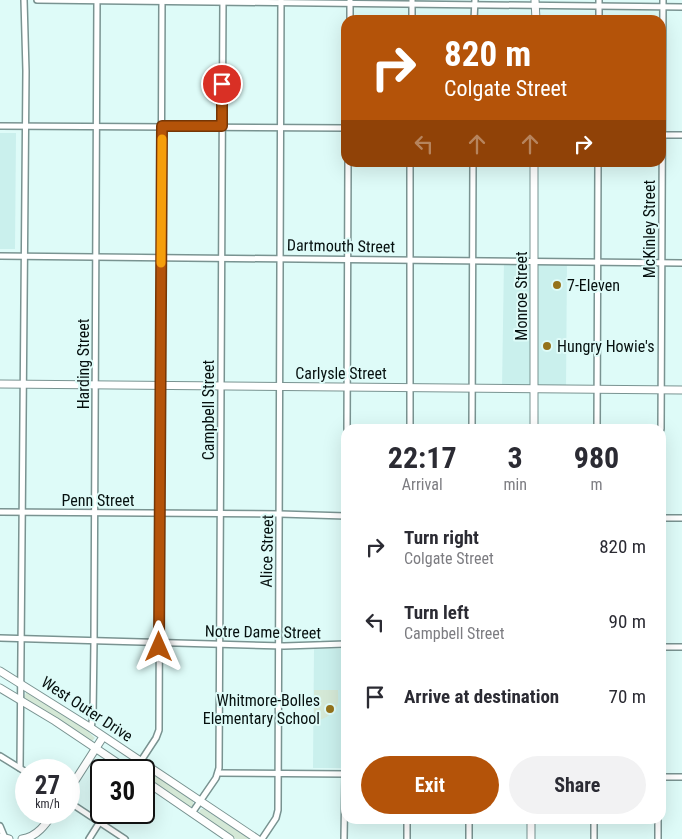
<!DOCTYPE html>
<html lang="en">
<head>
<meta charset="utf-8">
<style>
  :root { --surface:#fff; --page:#f2f2f3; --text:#2b2b33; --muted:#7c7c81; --accent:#b45309 }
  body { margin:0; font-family:"Roboto Condensed",sans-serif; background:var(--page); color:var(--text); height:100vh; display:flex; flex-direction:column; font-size:19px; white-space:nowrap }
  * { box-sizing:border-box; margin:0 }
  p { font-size:16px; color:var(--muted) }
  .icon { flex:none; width:28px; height:28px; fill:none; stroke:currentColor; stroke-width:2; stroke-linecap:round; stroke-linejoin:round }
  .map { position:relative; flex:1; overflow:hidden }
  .details { position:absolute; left:341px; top:424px; width:325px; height:400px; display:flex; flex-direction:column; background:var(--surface); border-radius:15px; box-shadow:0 5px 20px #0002 }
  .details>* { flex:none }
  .banner { position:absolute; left:341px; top:15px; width:325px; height:152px; border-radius:15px; box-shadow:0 5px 20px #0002; background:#b45309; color:#fff; overflow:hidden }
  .speed { position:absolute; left:15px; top:759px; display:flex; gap:10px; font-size:25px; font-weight:700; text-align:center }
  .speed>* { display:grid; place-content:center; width:65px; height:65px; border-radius:50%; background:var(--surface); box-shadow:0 5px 20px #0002; line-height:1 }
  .speed small { font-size:12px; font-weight:400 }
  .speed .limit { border:2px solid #111; border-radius:8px; background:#fff; color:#111 }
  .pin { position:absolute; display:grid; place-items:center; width:42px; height:42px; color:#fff; margin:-21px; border:2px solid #fff; border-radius:50%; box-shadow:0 1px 5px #0007 }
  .me { position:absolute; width:55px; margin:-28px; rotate:0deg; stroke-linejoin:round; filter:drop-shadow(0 0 4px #0008) }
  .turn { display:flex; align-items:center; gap:18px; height:105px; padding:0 20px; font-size:22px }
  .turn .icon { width:65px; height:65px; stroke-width:2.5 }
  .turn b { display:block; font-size:35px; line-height:42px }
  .lanes { display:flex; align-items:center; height:48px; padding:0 20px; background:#0003; justify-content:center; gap:25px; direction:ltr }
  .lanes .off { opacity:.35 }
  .eta { display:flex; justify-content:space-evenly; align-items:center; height:85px; text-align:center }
  .eta b { font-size:30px; font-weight:700; line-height:35px }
  .cta { display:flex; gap:10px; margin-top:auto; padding:10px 20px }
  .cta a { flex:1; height:58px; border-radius:30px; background:var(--accent); color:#fff; font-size:20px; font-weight:700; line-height:58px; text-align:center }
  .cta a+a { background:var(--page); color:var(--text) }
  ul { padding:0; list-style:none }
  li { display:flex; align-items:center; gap:15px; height:75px; padding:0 20px }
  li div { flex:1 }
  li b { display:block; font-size:19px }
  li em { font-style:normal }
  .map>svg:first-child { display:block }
  .built { fill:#caf0ed }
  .green { fill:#d4e8d6 }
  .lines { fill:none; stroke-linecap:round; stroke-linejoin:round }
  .street-casing { stroke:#799391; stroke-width:8 }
  .secondary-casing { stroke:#799391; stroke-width:9 }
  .street { stroke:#fff; stroke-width:5 }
  .secondary { stroke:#fff; stroke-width:7 }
  .route-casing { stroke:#753606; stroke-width:12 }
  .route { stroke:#b45309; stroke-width:9 }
  .slow { stroke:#f59e0b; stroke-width:9 }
  .poi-dot { fill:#95731b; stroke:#defbf8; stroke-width:2 }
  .labels { text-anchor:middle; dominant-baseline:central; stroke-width:4; stroke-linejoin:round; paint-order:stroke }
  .street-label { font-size:16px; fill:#06100f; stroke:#defbf8 }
  .poi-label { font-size:16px; fill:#06100f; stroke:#defbf8; text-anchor:start }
</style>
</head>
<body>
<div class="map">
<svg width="682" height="839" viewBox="0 0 682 839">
  <rect width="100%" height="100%" fill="#defbf8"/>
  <g class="built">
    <path d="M0,133h16l-1,116h-15z"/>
    <path d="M504,260l63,1 -1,128 -64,-1z"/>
    <path d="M314,649h32v119h-33z"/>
  </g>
  <g class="green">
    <path d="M314,690h24c0,5 1,12 -1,16 -3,8 -15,15 -23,15z"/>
    <path d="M26,693h4l52,33 13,12 -3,3 -65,-41 -3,-3z"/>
    <path d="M142,768h2l49,33v5l-4,1 -45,-31v-6h-4z"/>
    <path d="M201,809h3l45,30h-13l-35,-24 -2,-3z"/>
  </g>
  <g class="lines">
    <defs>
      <g id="street">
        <path d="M37,0l645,7"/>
        <path d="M350,20v-19"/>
        <path d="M412,20v-20"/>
        <path d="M474,20l1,-20"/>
        <path d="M599,20v-20"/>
        <path d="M0,126l346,2"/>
        <path d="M661,135h21"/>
        <path d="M0,256l682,7"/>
        <path d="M347,429l1,-267"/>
        <path d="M410,429v-267"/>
        <path d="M472,429l1,-267"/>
        <path d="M597,429l1,-267"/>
        <path d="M661,429l2,-429"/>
        <path d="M346,500v13"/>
        <path d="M0,512l280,2 66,2"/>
        <path d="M661,518h21"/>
        <path d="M0,638l284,8 62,-2"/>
        <path d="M346,644v-125"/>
        <path d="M661,647h21"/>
        <path d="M91,728l2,-12 1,-75 3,-641"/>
        <path d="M0,756l26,16"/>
        <path d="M20,768l6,-697 -2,-71"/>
        <path d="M135,770l21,-32 3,-8 3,-730"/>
        <path d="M218,773l128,1"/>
        <path d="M661,777h21"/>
        <path d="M69,802l56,37"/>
        <path d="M192,813l24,-35 3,-10 4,-768"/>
        <path d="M469,819v20"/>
        <path d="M0,826l5,12"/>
        <path d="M89,839l17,-27"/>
        <path d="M262,839l14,-21 2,-8 3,-810"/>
        <path d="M344,839l1,-65"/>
        <path d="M407,839v-20"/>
        <path d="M594,839v-20"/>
        <path d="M658,839v-20"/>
      </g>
      <g id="secondary">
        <path d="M535,0l1,20"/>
        <path d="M0,384l682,6"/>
        <path d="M534,429v-267"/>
        <path d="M0,671l91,57 166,111"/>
        <path d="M0,688l55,33 73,49"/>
        <path d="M144,780l86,59"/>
        <path d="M69,790l34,-53"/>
        <path d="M0,837l9,2"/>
        <path d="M22,839c15,-2 24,-15 32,-27"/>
        <path d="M531,839v-20"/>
      </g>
    </defs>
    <use href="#street" class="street-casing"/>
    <use href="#secondary" class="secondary-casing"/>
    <use href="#street" class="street"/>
    <use href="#secondary" class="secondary"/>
  </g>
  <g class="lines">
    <defs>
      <path id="route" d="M159,647l3,-521h60v-42"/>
    </defs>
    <use href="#route" class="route-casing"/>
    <use href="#route" class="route"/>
    <path class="slow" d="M161,263l1,-124"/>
  </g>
  <g class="poi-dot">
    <circle cx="557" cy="285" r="5"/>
    <circle cx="547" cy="346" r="5"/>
    <circle cx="330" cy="709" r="5"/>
  </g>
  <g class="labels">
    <g class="street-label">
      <text transform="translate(649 229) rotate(-90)">McKinley Street</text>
      <text transform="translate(341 246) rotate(1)">Dartmouth Street</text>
      <text transform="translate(521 296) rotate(-90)">Monroe Street</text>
      <text transform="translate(83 364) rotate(-90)">Harding Street</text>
      <text x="341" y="373">Carlysle Street</text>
      <text transform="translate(208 410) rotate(-90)">Campbell Street</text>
      <text x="98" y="500">Penn Street</text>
      <text transform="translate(267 551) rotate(-89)">Alice Street</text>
      <text transform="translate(263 632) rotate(1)">Notre Dame Street</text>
      <text transform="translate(87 709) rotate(33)">West Outer Drive</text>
    </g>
    <g class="poi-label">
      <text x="567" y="285">7-Eleven</text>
      <text x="557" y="346">Hungry Howie's</text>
      <text x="320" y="700" text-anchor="end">Whitmore-Bolles<tspan x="320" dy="18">Elementary School</tspan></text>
    </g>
  </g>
</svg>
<div class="speed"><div>27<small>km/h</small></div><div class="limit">30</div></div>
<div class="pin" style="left:222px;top:84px;background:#d93025"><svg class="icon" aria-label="arrive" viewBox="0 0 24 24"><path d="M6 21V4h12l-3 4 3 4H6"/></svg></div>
<svg class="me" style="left:159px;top:647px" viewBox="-20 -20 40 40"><path d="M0-17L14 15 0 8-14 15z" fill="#b45309" stroke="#fff" stroke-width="4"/></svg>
<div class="banner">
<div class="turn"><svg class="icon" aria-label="right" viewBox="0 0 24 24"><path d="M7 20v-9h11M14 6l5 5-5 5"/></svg><div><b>820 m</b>Colgate Street</div></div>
<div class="lanes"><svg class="icon off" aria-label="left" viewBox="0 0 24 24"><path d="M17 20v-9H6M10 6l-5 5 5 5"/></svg><svg class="icon off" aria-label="ahead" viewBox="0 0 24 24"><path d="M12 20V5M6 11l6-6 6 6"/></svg><svg class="icon off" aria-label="ahead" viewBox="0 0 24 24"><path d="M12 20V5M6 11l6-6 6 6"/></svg><svg class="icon" aria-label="right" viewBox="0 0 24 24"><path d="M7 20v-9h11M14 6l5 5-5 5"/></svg></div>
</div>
<section class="details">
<div class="eta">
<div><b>22:17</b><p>Arrival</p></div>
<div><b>3</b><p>min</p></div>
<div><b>980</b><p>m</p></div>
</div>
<ul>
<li><svg class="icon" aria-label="right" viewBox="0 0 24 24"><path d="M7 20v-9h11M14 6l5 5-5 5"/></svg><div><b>Turn right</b><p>Colgate Street</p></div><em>820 m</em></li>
<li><svg class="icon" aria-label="left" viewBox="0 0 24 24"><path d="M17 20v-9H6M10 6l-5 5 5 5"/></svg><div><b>Turn left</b><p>Campbell Street</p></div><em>90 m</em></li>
<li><svg class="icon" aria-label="arrive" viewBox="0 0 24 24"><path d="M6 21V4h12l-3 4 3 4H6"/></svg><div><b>Arrive at destination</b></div><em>70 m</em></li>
</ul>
<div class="cta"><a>Exit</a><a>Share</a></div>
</section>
</div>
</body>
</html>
